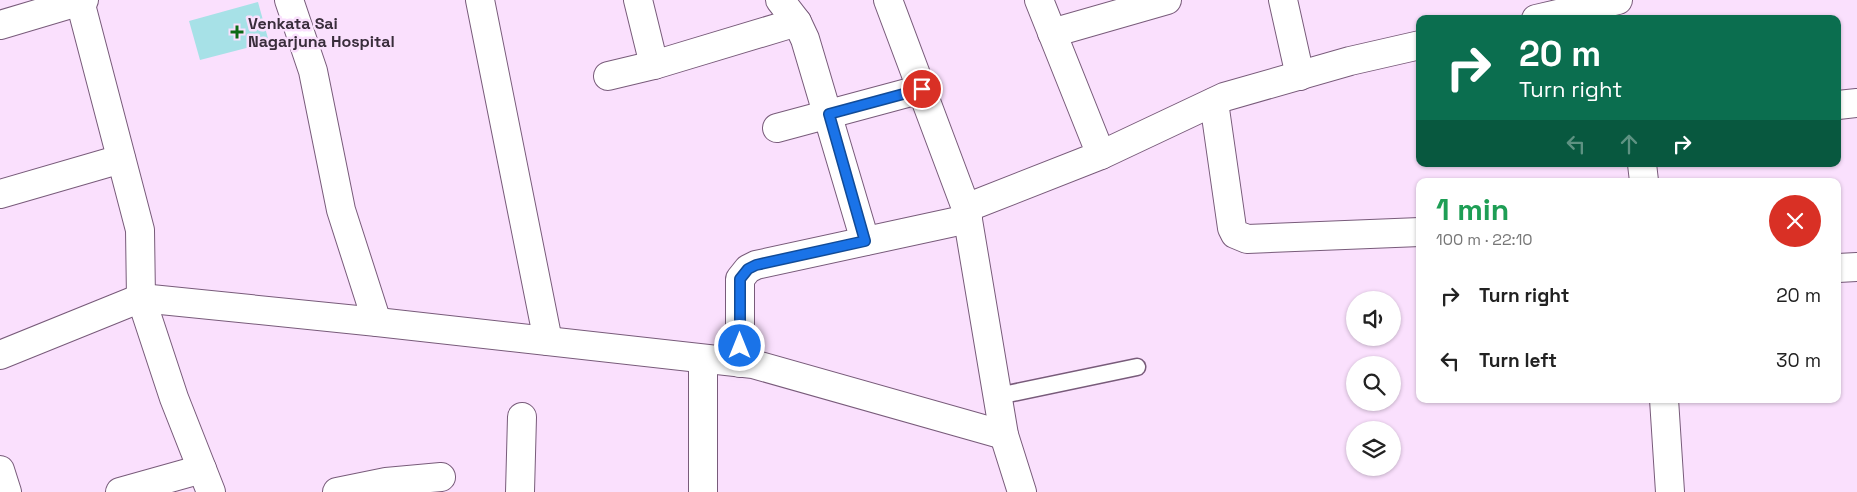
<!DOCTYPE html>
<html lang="en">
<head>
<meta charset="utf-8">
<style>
  :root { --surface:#fff; --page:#f6f6f6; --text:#222; --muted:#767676 }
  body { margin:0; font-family:"Space Grotesk",sans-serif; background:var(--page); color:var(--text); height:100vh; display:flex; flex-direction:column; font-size:19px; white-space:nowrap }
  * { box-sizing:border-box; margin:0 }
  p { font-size:16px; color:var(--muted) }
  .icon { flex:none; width:28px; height:28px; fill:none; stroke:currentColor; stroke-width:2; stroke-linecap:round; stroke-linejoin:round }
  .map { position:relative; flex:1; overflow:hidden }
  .sheet { position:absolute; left:1416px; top:178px; width:425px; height:225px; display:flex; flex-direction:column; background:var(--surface); border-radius:10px; box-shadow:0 1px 4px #0004 }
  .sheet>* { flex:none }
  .top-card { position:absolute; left:1416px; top:15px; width:425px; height:152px; border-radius:10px; box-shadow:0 1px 4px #0004; background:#0b6e4f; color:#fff; overflow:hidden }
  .fabs { position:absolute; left:1346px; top:291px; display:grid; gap:10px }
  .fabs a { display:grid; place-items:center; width:55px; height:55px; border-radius:50%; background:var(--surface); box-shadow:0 1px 4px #0004; font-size:25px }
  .pin { position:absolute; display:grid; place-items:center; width:42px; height:42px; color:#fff; margin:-21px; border:2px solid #fff; border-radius:50%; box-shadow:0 1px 5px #0007 }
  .me { position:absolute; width:55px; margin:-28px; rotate:0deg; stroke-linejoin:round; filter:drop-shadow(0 0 4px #0008) }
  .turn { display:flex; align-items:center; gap:18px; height:105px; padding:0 20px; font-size:22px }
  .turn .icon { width:65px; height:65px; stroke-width:2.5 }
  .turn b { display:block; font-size:35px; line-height:42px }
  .lanes { display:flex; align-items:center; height:48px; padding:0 20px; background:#0003; justify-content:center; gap:25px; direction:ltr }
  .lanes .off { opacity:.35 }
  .round { display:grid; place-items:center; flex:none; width:52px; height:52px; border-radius:26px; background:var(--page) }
  .headline { display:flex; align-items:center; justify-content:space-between; height:85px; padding:0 20px }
  h1 { font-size:30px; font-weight:800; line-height:38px; color:#1e9e55 }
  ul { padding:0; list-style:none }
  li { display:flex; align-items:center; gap:15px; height:65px; padding:0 20px }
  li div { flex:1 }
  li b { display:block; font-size:19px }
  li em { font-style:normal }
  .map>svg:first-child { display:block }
  .building { fill:#a7e1e7 }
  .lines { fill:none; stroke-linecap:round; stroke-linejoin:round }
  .service-casing { stroke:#785b7a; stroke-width:19 }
  .minor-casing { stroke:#785b7a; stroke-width:30 }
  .service { stroke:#fff; stroke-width:16 }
  .minor { stroke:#fff; stroke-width:28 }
  .route-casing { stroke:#114b97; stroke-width:12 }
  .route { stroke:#1a73e8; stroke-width:9 }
  .poi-dot { fill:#0c6a14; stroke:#fae0fd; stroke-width:2 }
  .labels { text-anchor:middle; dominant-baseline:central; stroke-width:5; stroke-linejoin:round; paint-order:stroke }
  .poi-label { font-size:16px; font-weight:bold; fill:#392d3b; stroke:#fae0fd; text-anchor:start }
</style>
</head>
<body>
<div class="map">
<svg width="1857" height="492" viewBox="0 0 1857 492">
  <rect width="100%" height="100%" fill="#fae0fd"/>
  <path class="building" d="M258,2l11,40 -69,18 -11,-39z"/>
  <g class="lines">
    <defs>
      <path id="service" d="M998,396l139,-29"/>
      <g id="minor">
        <path d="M480,0l68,341"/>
        <path d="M638,0l16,65"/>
        <path d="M780,0l17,22 8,17 60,202"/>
        <path d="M888,0l78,208 38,227 18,57"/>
        <path d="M1283,0l17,76"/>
        <path d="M80,1l60,229 1,68 33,100 37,94"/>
        <path d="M1536,19l82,-19"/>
        <path d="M0,25l84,-25"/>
        <path d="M1052,33l115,-33"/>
        <path d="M608,76l46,-11 143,-43"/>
        <path d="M1214,102l18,126 3,6 12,5 173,-7"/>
        <path d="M1838,105l19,-2"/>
        <path d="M777,128l145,-39"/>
        <path d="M1101,155l123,-58 126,-36 70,-16"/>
        <path d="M1642,164l2,17"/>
        <path d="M0,194l121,-35"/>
        <path d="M966,208l135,-53 -62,-155"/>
        <path d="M1838,268l19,-1"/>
        <path d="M377,322l376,42 251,71"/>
        <path d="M0,355l141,-57 236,24 -36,-112 -28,-139 -24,-71"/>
        <path d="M740,363v-84l8,-10 8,-4 212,-46"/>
        <path d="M1664,399l6,93"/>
        <path d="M0,470l7,22"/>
        <path d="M120,492l82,-23"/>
        <path d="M337,492l49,-10 55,-5"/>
        <path d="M520,492l2,-75"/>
        <path d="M703,492v-133"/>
      </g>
    </defs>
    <use href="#service" class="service-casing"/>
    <use href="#minor" class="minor-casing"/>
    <use href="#service" class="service"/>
    <use href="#minor" class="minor"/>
  </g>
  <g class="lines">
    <defs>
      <path id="route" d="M740,346v-67l8,-10 8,-4 109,-24 -36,-127 93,-25"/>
    </defs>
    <use href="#route" class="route-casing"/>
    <use href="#route" class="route"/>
  </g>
  <path class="poi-dot" d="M234.5 24.5h5v5h5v5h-5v5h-5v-5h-5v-5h5z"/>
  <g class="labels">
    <g class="poi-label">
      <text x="248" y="23">Venkata Sai<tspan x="248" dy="18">Nagarjuna Hospital</tspan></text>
    </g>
  </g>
</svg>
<div class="fabs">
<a><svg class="icon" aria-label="sound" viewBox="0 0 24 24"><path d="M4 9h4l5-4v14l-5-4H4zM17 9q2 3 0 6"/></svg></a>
<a><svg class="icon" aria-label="search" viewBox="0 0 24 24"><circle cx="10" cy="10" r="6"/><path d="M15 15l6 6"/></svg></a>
<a><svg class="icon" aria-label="layers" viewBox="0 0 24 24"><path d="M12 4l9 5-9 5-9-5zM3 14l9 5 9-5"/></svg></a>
</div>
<div class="pin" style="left:922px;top:89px;background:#d93025"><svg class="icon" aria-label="arrive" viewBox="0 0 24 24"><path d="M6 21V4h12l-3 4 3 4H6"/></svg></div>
<svg class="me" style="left:740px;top:346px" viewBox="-20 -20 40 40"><circle r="17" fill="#1a73e8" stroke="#fff" stroke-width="3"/><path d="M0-11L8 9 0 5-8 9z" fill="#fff"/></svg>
<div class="top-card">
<div class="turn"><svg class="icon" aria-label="right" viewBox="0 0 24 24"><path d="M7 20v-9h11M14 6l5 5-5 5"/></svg><div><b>20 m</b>Turn right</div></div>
<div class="lanes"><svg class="icon off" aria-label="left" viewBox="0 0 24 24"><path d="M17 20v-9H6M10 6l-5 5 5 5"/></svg><svg class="icon off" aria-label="ahead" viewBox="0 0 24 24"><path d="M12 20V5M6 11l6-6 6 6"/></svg><svg class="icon" aria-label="right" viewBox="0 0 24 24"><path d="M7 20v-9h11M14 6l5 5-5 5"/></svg></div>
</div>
<section class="sheet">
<div class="headline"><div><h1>1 min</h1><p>100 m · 22:10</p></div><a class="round" style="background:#d93025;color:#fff"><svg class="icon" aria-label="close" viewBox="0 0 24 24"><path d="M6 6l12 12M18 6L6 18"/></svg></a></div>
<ul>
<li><svg class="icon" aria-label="right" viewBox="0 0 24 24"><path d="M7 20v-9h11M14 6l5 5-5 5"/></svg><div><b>Turn right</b></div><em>20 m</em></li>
<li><svg class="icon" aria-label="left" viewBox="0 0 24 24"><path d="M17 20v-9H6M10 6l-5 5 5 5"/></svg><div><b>Turn left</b></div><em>30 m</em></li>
</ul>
</section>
</div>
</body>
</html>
